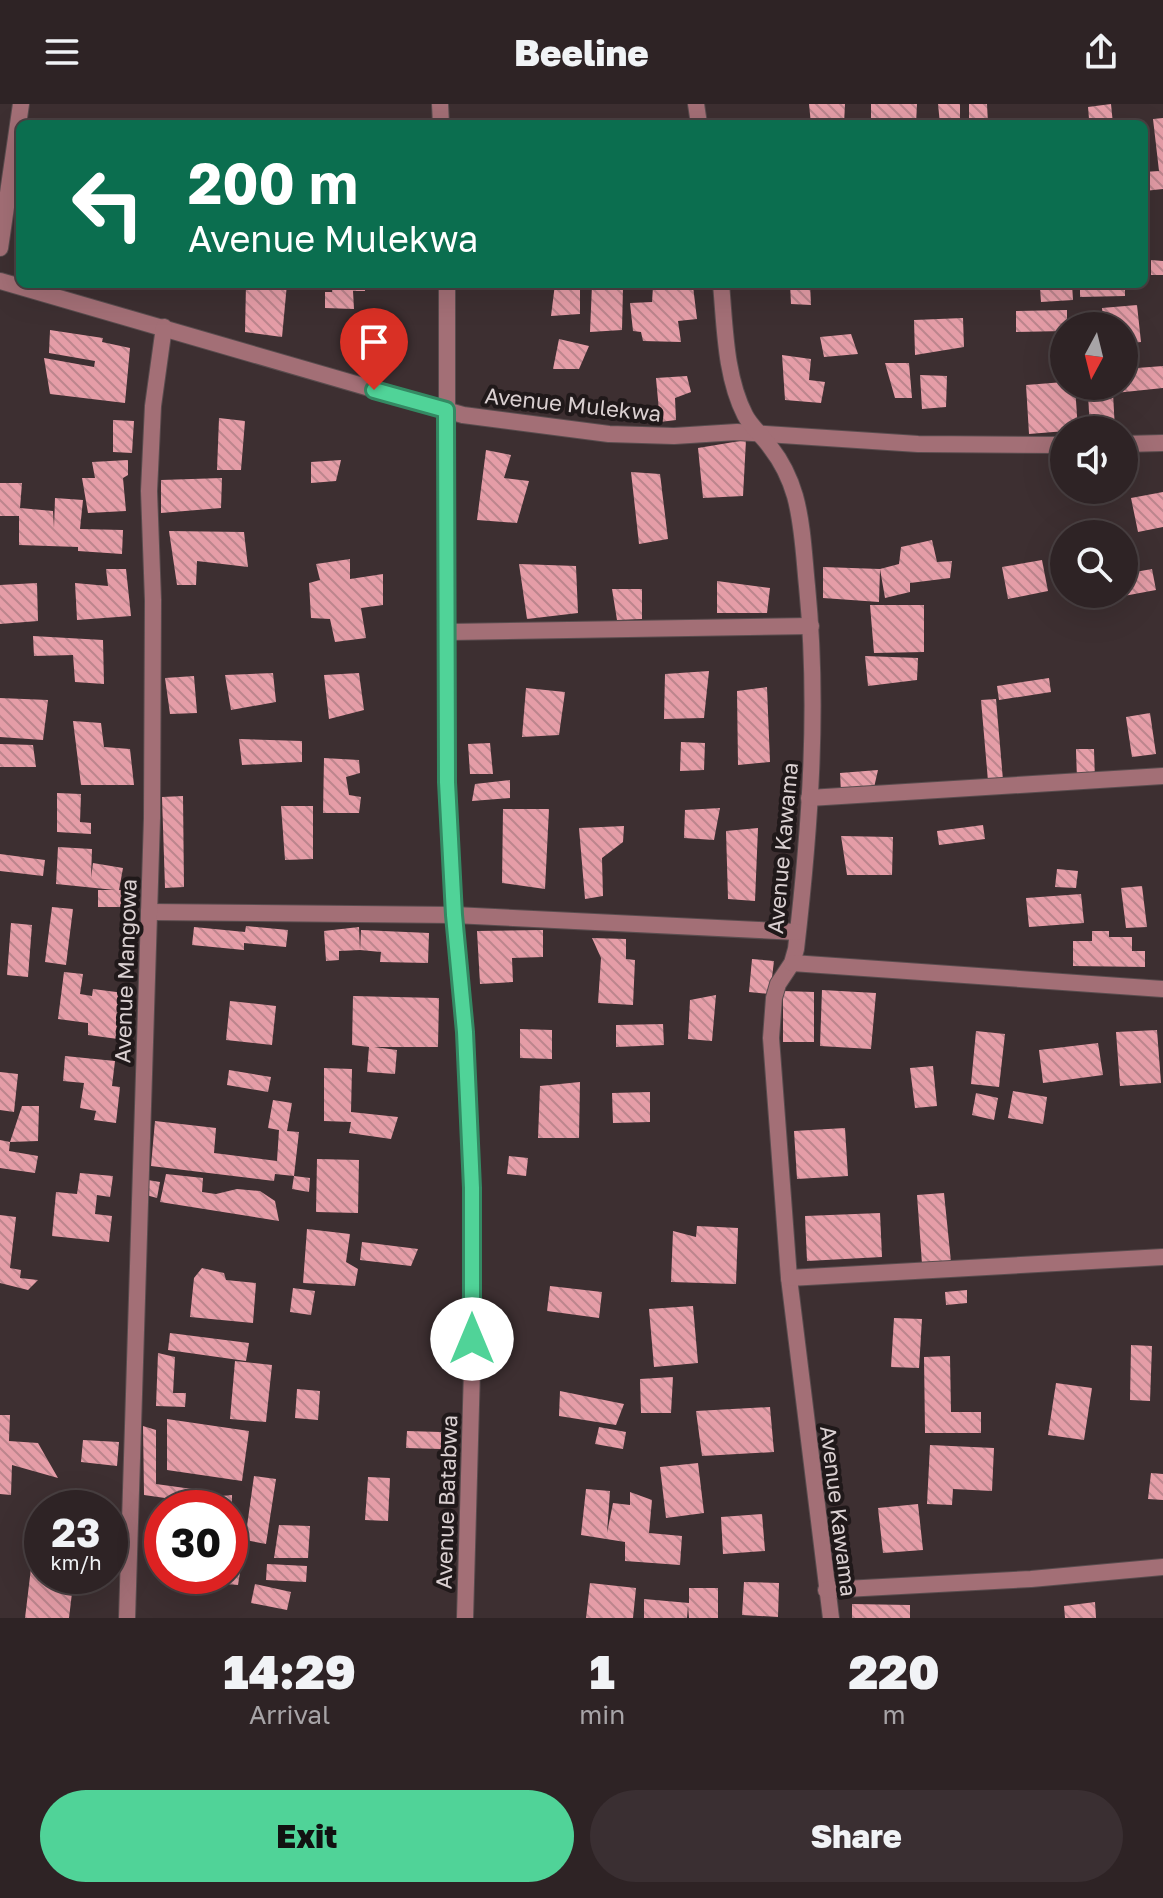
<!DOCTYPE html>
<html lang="en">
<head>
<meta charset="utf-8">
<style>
  :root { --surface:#2e2325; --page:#3a2f32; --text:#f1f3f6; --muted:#a7a4a7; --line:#494042; --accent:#50d398 }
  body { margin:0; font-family:"Golos Text",sans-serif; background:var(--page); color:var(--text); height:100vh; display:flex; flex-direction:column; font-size:30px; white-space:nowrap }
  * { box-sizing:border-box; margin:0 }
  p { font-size:26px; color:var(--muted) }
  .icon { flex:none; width:44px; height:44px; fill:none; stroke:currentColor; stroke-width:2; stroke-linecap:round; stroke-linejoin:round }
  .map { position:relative; height:1514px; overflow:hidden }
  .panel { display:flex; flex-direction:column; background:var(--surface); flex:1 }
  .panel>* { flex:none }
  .guide { position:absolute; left:16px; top:16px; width:1132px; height:168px; border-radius:12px; box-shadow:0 8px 32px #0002,0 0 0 2px var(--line); background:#0b6e4f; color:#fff; overflow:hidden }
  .needle { width:52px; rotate:187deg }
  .tools { position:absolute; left:1050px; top:208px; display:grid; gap:16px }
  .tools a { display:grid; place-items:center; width:88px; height:88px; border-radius:50%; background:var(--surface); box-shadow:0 8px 32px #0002,0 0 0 2px var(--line); font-size:40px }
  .speed { position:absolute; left:24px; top:1386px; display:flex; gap:16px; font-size:40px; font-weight:700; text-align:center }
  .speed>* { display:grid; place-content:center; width:104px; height:104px; border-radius:50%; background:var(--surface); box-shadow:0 8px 32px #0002,0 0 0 2px var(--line); line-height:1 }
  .speed small { font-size:20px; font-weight:400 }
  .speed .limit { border:12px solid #d22; background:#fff; color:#111 }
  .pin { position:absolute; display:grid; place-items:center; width:68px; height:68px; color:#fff; margin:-82px -34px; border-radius:50% 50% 50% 0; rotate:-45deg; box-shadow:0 0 8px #0007 }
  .pin .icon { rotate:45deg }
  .me { position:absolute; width:88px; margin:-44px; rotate:0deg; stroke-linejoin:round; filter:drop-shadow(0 0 6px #0008) }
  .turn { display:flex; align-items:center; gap:28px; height:168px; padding:0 40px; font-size:36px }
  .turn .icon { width:104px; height:104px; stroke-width:2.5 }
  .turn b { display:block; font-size:56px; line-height:68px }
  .eta { display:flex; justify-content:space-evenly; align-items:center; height:136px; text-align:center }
  .eta b { font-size:48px; font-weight:800; line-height:56px }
  .action { display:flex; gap:16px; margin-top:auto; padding:16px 40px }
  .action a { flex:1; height:92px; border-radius:48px; background:var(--accent); color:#111; font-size:32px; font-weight:800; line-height:92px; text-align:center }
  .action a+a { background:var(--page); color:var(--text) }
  header { display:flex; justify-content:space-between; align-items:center; height:104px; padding:0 40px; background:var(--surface); font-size:36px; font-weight:800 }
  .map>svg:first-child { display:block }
  .building { fill:url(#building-back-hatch) }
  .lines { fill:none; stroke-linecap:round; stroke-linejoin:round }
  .street-casing { stroke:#594c4e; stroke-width:18 }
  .street { stroke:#a36f76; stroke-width:16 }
  .route-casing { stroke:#348963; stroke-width:20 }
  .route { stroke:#50d398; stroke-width:14 }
  .labels { text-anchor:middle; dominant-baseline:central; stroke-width:8; stroke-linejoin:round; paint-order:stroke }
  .street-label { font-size:22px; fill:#dad0d1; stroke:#20191a }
</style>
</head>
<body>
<header><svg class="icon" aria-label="menu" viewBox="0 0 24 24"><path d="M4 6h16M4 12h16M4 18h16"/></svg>Beeline<svg class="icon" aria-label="share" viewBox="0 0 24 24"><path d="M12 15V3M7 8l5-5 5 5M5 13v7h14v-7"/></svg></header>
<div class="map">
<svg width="1163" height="1514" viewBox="0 0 1163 1514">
  <defs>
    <pattern id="building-back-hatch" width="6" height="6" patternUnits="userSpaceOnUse" patternTransform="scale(2)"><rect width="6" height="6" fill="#e59da7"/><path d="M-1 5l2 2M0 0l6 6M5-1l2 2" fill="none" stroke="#bc858d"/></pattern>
  </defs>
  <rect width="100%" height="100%" fill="#3d2f31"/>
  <g class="building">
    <path d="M809,0h36l-1,20h-33z"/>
    <path d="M871,0h46l-1,20h-45z"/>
    <path d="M938,0h22v20h-20z"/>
    <path d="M969,0h18l1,20h-19z"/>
    <path d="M1111,0l2,20h-53v-2l29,-3 -1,-12z"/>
    <path d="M1163,14v71l-19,2v-19l15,-1 -6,-52z"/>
    <path d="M1151,156l12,1v14h-12z"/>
    <path d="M246,180h41l-5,53 -37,-5z"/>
    <path d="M333,180h32v7h-12l1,18 -29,-1v-16h7z"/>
    <path d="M555,180h25v30l-29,2z"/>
    <path d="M790,180h20l1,21 -20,-1z"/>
    <path d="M1016,180h56l1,16 -32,2 -1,-14 -23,2z"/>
    <path d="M1080,180h45v12l-45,1z"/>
    <path d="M592,181l31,2 -1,43 -32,2z"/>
    <path d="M693,182l4,33 -19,2 3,21 -38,-1 -2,-9 -8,-1 -3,-28 22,-1 1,-15z"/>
    <path d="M1137,201l4,37 -17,2v-18h-20l-2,-18z"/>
    <path d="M1067,206v16h-3v5l-48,1v-21z"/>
    <path d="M963,214l1,29 -49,8 -1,-35z"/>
    <path d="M50,226l53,8 -1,4 28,6 -5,55 -75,-9 -6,-36 50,9 1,-6 -46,-8z"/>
    <path d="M851,230l7,20 -34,3 -4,-20z"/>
    <path d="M559,235l30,7 -10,23h-26z"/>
    <path d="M782,251l29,4 -2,21 16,2 -4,21 -36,-3z"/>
    <path d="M885,259h24l3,35h-17z"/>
    <path d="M1163,262v22l-48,5 -1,-7h10v-17z"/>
    <path d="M920,271l27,1 -1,31 -24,2z"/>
    <path d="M687,272l4,16 -16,6 1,22 -16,2 -4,-44z"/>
    <path d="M1064,278v4h11l3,44 -49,4 -3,-49z"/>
    <path d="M1113,289l2,37h-25l-2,-36z"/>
    <path d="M219,314l26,3 -4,49h-24z"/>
    <path d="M113,316l21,1 -2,32 -19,-1z"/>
    <path d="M746,336l-3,56 -40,2 -5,-50z"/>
    <path d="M486,346l25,5 -7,23 25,3 -12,42 -40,-3z"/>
    <path d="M128,356v15l-5,3 3,33 -38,2 -6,-35h13l-3,-16z"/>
    <path d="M341,356l-5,21 -25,2v-21z"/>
    <path d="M631,368l29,2 8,65 -29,5z"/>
    <path d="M222,374l-1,30 -60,5v-33z"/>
    <path d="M0,379h22l-2,25 33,3 1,17 1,-30 28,2 -3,29 43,1 -1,24 -44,-3v-4l-59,-2v-29h-19z"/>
    <path d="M1163,388v35l-25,5 -7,-34z"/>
    <path d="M169,427l75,1 4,35 -51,-6 -1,24h-19z"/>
    <path d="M932,436l5,22 15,-1 -2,17 -40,5v9l-25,6 -5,-29 19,-5 2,-17z"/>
    <path d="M350,455v20l33,-5v31l-22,3 5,30 -31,4 -5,-23 -19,-1 -2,-35 11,-3 -4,-16z"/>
    <path d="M1042,456l6,31 -40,8 -6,-32z"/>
    <path d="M519,460l57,2 2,47 -51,6z"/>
    <path d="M823,463l57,2 -1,33 -56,-4z"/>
    <path d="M106,465h20l5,47 -54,4 -2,-37 33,3z"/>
    <path d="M1152,465l4,21 -59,11 -1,-7h28v-20z"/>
    <path d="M717,477l53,7 -3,25h-50z"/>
    <path d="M37,479l1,38 -38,3v-39z"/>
    <path d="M612,485h30v30l-25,1z"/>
    <path d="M870,501h54v47l-50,1z"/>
    <path d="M33,532l70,4 1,44 -29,-2 -2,-27 -39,1z"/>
    <path d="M865,552l53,2 -1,22 -49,6z"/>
    <path d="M709,567l-5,47 -40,1 1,-45z"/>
    <path d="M273,569l3,29 -45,8 -6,-35z"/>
    <path d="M359,569l5,37 -35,9 -5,-44z"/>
    <path d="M194,572l3,37 -27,1 -5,-36z"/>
    <path d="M1049,574l2,14 -52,8 -2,-14z"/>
    <path d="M767,583l3,75 -32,3 -1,-74z"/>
    <path d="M526,584l39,4 -6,43 -37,2z"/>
    <path d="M0,594l48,2 -5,40 -43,-3z"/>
    <path d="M996,595l7,81 -15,1 -7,-81z"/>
    <path d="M1150,609l6,41 -24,3 -6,-40z"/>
    <path d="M73,617l28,2 3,24 26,2 4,36h-53z"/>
    <path d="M239,635l63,2v21l-60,3z"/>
    <path d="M681,638l24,1 -1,27 -24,1z"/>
    <path d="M490,639l3,31h-23l-2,-30z"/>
    <path d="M0,640l33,1 3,22h-36z"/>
    <path d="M1076,645h18l1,31h-18z"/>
    <path d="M324,654l35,2 1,13 -14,4 3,18 12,2 -2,16h-36z"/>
    <path d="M878,666l-5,22h-32l-1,-19z"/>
    <path d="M510,676v18l-38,3 3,-17z"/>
    <path d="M57,689l24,1 -1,28 11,1v11l-34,-2z"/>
    <path d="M183,692l1,91 -19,1 -3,-91z"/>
    <path d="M281,702h32v53l-28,1z"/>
    <path d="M720,704l-6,32 -30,-2 1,-28z"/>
    <path d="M503,705h46l-4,80 -43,-6z"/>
    <path d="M983,721l2,14 -46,6 -2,-14z"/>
    <path d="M624,722l-1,16 -21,16 1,38 -18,3 -6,-71z"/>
    <path d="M758,724l-3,73 -27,-2 -2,-68z"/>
    <path d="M841,732l52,1 -1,38h-45z"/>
    <path d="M58,743l34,2 -1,29 2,-15 30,5 -4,22 10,1v16h-31v-17h17l-59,-6z"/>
    <path d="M0,750l45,6 -2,16 -43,-5z"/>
    <path d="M1057,765l21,2 -2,17 -21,-1z"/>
    <path d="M1142,782l5,41 -21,1 -5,-40z"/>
    <path d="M1081,790l3,29 -55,4 -3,-29z"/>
    <path d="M52,803l21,2 -7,56 -21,-3z"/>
    <path d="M11,819l21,2 -4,52 -21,-2z"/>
    <path d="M246,822l42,4 -2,17 -42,-4v7l-52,-5 2,-18 51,5z"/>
    <path d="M359,823l1,23 1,-20 68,3 -1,30 -48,-1 1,-10 -21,-2 -21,1v9l-13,1 -2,-30z"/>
    <path d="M543,826v27l-31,1 1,24 -33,2 -3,-53z"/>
    <path d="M1092,827h17v6h23v14h13v16l-72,-1v-25h19z"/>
    <path d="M592,834l34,1v20l9,1 -2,45 -35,-2 3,-45z"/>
    <path d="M752,855l22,2 -4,33 -21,-2z"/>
    <path d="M64,868l19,2 -3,20 12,2 1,-7 31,4 -6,46 -30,-4v-12l-30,-4z"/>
    <path d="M822,886l54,3 -5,56 -51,-3z"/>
    <path d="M783,887l31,1v50h-31z"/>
    <path d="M716,891l-4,46 -24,-2 2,-39z"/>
    <path d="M353,892l86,2 -1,49h-64l23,3 -2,24 -28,-2 2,-25 -17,-2z"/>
    <path d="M230,897l46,5 -4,39 -46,-5z"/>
    <path d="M663,920l1,21 -48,2v-22z"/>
    <path d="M520,925l32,1v29l-32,-1z"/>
    <path d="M1157,926l4,53 -41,3 -4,-54z"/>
    <path d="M976,927l29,3 -6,53 -28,-3z"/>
    <path d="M1098,939l5,32 -60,8 -4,-33z"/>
    <path d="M65,952l50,5 -3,25 8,1 -4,36 -22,-3 2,-9 -16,-3 4,-25 -21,-2z"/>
    <path d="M933,962l4,40 -22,2 -5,-40z"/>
    <path d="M324,964l28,1 -1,43 47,5 -7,22 -42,-6 2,-11 -27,-1z"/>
    <path d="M229,966l42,7 -3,15 -41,-7z"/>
    <path d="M0,968l18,2 -4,38 -14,-2z"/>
    <path d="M580,978l-1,56h-41l2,-52z"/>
    <path d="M1013,987l34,6 -4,27 -35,-6z"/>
    <path d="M650,988v30l-37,1 -1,-30z"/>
    <path d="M976,989l22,5 -4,22 -22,-5z"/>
    <path d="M273,996l19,3 -5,28 12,1 -5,44 -19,-2 -1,7 -123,-15 4,-45 61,7 -2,25 63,8 2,-31 -11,-2z"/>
    <path d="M22,1002h17l-1,35 -28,1z"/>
    <path d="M845,1024l3,48 -51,3 -3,-48z"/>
    <path d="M0,1036l10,2 -1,9 29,5 -3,17 -35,-5z"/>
    <path d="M509,1052l19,2 -2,18 -19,-2z"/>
    <path d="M317,1055l42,1 -1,53 -42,-1z"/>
    <path d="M80,1069l33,3 -3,21 -13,-2 -2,19 17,2 -3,26 -57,-6 4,-44 21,2z"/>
    <path d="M166,1070l37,4 -1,14 14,2 21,-5 23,2 15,10 4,20 -119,-19z"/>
    <path d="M294,1072l16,2 -1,14 -17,-3z"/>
    <path d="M148,1076l12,2 -3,16 -11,-3z"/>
    <path d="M944,1089l7,69 -29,2 -5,-69z"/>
    <path d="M880,1109l2,44 -75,4 -2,-45z"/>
    <path d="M0,1111l16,2 -6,51 11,2 -1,8 18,2 -10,10 -28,-7z"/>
    <path d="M697,1122l41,2 -2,56 -65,-2 2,-51 23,6z"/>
    <path d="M307,1125l43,5 -4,28 12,7 -3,17 -52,-3z"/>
    <path d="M362,1138l56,7 -7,17 -51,-6z"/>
    <path d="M202,1164l22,5 2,7 30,3 -3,40 -63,-6 4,-39z"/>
    <path d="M550,1182l52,6 -3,26 -52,-7z"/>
    <path d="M293,1184l22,3 -4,24 -21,-3z"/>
    <path d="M967,1186v13l-21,2 -1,-13z"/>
    <path d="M693,1202l5,57 -44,4 -5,-58z"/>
    <path d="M894,1214l28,1 -3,49 -28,-1z"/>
    <path d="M170,1229l79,10 -3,18 -78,-11z"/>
    <path d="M1131,1241l21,1 -2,55 -20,-1z"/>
    <path d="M158,1249l17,4 -2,36h13l-1,14 -29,-1z"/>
    <path d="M950,1252l1,56h30v21h-56l-1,-76z"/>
    <path d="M235,1257l37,4 -6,57 -36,-3z"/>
    <path d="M673,1273l-2,36h-30l-1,-34z"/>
    <path d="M1056,1279l36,5 -8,52 -36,-5z"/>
    <path d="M297,1285l23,2 -2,29 -23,-2z"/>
    <path d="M560,1287l64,13 -8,21 -57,-9z"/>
    <path d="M770,1303l4,45 -72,4 -6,-45z"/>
    <path d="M0,1311h10l-1,26 29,2 20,35 -46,-13 -1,30 -11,-1z"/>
    <path d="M167,1315l82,12 -7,50 -75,-11z"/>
    <path d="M143,1322l13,4v54l51,7v13l-63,-9z"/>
    <path d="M599,1323l27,5 -3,17 -28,-5z"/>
    <path d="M407,1327l34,1v17l-35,-1z"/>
    <path d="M83,1336l36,2 -2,24 -36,-4z"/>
    <path d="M930,1341l64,3 -2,43 -39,-2 -1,16 -25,-1z"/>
    <path d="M698,1359l6,50 -38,5 -6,-51z"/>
    <path d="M1151,1369l12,1v26l-15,-1z"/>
    <path d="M254,1372l22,3 -10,65 -21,-4z"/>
    <path d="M368,1373l22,1 -2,43 -23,-1z"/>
    <path d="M586,1385l24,2 -3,42 6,-30 17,2v-13l22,8 -3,33 33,3 -2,29 -55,-4v-19l-44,-7z"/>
    <path d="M232,1391v13h-21v-11z"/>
    <path d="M918,1400l5,46 -40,3 -5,-45z"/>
    <path d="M762,1410l3,37 -42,3 -2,-37z"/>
    <path d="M279,1421l31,1 -2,32h-34z"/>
    <path d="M32,1456l10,1v15h32l-5,42h-44z"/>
    <path d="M267,1460l40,2 -1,16 -40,-2z"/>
    <path d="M230,1462h11l-3,19 -36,-3 1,-6h27z"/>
    <path d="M83,1472h25v5h-26z"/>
    <path d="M744,1478l35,1 -1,34 -36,-2z"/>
    <path d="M590,1479l46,5 -3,30h-47z"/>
    <path d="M255,1480l36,8 -4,18 -36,-7z"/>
    <path d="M689,1484h29v30h-29l-1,-12 -1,12h-43v-19l45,4z"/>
    <path d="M1095,1498l1,16h-31l-1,-12z"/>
    <path d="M852,1500l58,1v13h-58z"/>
  </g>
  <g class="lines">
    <defs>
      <g id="street">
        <path d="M440,0l1,20"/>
        <path d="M696,0l3,20"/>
        <path d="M0,144l21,-144"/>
        <path d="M0,177l463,134 146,19 65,2 63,-4 181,12 146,1"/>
        <path d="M447,180v498l7,133 11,117 7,156v182l-7,248"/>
        <path d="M721,180c4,42 4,92 24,131 6,12 18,21 26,33 11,14 19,31 24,48 8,29 9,61 12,90 12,121 3,243 -11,363l-4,14 -14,21 -4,14 -3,40 18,240 42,340"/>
        <path d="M1124,340l39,-1"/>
        <path d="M449,528l362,-6"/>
        <path d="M809,694l354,-22"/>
        <path d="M149,808l305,3 343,17"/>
        <path d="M792,859l371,26"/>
        <path d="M789,1174l374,-21"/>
        <path d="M826,1486l205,-11 132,-12"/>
        <path d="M127,1514l25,-800 1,-218 -4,-109 4,-85 11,-79"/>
      </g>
    </defs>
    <use href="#street" class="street-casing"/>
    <use href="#street" class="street"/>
  </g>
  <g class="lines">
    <defs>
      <path id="route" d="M374,286l72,20 1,372 7,133 11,117 7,156v151"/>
    </defs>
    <use href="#route" class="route-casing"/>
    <use href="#route" class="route"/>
  </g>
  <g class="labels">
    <g class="street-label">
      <text transform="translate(573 300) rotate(6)">Avenue Mulekwa</text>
      <text transform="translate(782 744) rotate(-85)">Avenue Kawama</text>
      <text transform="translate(125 867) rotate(-88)">Avenue Mangowa</text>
      <text transform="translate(446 1398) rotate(-88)">Avenue Batabwa</text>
      <text transform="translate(839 1407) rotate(83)">Avenue Kawama</text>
    </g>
  </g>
</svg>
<div class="tools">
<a><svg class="needle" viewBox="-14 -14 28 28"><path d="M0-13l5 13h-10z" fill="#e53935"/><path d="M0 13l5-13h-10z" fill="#a7a4a7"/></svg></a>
<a><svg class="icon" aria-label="sound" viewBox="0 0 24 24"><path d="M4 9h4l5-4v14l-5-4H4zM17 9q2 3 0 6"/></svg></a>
<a><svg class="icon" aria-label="search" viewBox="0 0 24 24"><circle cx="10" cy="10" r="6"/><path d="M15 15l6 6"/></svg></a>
</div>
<div class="speed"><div>23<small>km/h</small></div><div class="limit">30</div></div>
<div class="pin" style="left:374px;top:286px;background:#d93025"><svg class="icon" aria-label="arrive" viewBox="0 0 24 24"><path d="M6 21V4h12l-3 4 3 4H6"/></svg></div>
<svg class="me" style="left:472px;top:1235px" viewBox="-20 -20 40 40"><circle r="19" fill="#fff"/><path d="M0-13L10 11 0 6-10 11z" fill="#50d398"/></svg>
<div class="guide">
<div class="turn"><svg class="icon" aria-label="left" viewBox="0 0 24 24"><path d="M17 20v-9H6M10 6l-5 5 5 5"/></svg><div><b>200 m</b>Avenue Mulekwa</div></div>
</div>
</div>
<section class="panel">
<div class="eta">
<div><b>14:29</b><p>Arrival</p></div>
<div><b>1</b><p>min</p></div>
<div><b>220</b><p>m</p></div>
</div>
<div class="action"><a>Exit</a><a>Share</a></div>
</section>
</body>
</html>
